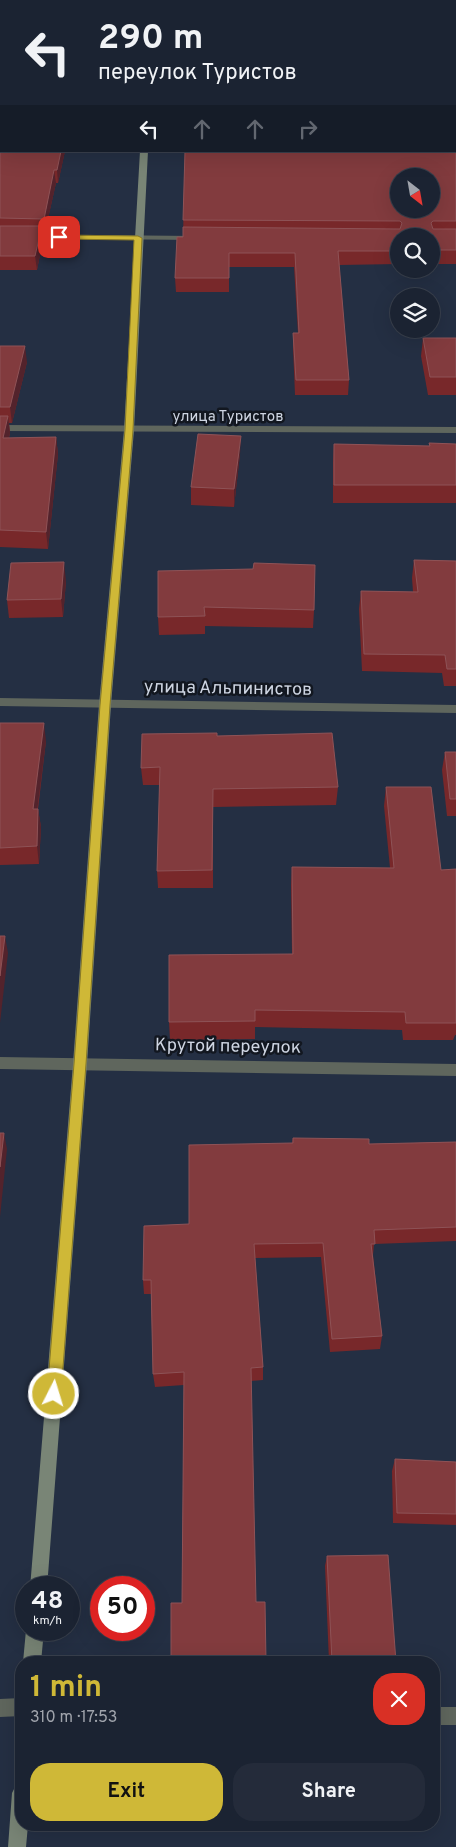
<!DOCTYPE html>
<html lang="en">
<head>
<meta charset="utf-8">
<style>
  :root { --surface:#1b2332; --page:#242b3a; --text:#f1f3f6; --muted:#a0a4ac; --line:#39404d; --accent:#cfb837 }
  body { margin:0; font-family:Overpass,sans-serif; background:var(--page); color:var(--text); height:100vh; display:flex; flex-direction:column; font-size:19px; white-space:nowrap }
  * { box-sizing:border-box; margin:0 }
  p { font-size:16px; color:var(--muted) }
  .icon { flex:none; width:28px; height:28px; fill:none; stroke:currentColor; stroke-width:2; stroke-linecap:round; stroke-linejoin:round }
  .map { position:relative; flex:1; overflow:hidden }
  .drawer { position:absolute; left:15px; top:1656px; width:425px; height:175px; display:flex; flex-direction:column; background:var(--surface); border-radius:20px; box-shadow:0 5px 20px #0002,0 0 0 1px var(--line) }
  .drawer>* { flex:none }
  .guide { position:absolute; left:0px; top:0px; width:456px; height:152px; box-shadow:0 5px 20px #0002,0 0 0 1px var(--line); background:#1b2332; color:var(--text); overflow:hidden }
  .needle { width:32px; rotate:149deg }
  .buttons { position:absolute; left:390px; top:168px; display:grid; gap:10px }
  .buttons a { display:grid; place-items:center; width:50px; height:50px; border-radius:50%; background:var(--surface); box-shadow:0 5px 20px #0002,0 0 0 1px var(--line); font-size:25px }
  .speed { position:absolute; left:15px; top:1576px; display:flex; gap:10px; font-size:25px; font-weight:700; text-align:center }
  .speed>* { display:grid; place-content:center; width:65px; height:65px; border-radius:50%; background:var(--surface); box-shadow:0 5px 20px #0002,0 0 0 1px var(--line); line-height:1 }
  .speed small { font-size:12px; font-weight:400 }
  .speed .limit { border:8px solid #d22; background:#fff; color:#111 }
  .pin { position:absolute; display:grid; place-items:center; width:42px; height:42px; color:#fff; margin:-21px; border-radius:10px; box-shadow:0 2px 8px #0006 }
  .me { position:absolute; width:55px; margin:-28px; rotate:5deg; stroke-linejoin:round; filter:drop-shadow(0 0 4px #0008) }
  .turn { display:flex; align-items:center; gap:18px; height:105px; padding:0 15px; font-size:22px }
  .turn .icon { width:65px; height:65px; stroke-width:2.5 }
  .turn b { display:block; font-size:35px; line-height:42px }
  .lanes { display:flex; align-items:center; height:48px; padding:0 15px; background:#0003; justify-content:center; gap:25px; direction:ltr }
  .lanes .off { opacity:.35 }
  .round { display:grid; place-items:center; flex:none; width:52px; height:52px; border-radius:20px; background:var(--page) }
  .overview { display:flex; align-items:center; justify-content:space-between; height:85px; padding:0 15px }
  h1 { font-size:30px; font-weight:700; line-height:38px; color:var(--accent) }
  .primary-button { display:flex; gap:10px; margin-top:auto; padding:10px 15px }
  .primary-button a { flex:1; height:58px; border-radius:20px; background:var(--accent); color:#111; font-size:20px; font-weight:700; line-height:58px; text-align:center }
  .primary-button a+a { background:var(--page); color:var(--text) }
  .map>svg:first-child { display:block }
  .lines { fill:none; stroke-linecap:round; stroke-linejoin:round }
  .minor { fill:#5f665d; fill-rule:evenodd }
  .secondary { fill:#798576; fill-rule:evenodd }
  .wall { fill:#78282a }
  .shaded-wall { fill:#53232c }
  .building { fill:#823b3e; stroke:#8e5357; fill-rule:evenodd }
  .route { fill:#cfb837; stroke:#877824 }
  .labels { text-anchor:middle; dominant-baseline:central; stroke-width:5; stroke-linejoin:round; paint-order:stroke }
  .far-street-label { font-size:15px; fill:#ced5e2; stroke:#121720 }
  .street-label { font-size:18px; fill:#ced5e2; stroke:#121720 }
</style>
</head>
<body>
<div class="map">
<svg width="456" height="1847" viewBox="0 0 456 1847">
  <rect width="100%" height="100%" fill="#242f43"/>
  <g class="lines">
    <g class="minor">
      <path d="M0,234l194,2 4,2 -4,2 -194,-2z"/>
      <path d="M0,425l456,2v6l-456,-2z"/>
      <path d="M0,698l456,7v8l-456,-7z"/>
      <path d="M0,1057l456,7v12l-456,-7z"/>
      <path d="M21,1698v18l-21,1v-18z"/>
      <rect x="434" y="1707" width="22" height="18"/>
    </g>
    <g class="secondary">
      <path d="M140,151h8l-14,279 -23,275 -24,359 -40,524h-17l43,-524 26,-359 25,-275z"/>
      <path d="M26,1630h18l-3,32h-18z"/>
      <path d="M21,1784v41h7l-2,22h-18l4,-54 3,-6z"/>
    </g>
  </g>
  <g class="wall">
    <path d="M0,0h456v264h-25v-28h-32v28l-60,1 10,115 -1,15h-53l-2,-48v-14h5l-4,-66h-65v25h-53l-1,-14 8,-41 2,-85h-11v-1h281v-150h-454l64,150 -7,32h-2l-11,49h-2v8l-6,30h-37z"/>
    <path d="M423,338h33v57h-28l-7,-39z"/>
    <path d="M0,346l27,16 -15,61h-3l1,10 -1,5 47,-1 2,17 -10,95 -48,-2z"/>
    <path d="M429,443l27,1v59h-123v-41l1,-18 95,2z"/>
    <path d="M240,454l-6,53 -43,-2v-18z"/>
    <path d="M414,560l42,1v125h-12l-2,-13 -80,-2 -3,-62 2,-18 52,1 -1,-14z"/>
    <path d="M253,569l61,41 -1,18 -108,-2v8l-46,1 -1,-18z"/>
    <path d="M66,581l-3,36 -54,1 -2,-18z"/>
    <path d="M0,723l46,18 -8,68 3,18 -2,37 -39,1z"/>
    <path d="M217,736l121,51 -2,18 -123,2v81h-55l-1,-17 3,-86h-17l-2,-17z"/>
    <path d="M445,752h11v64h-9l-5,-46z"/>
    <path d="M386,787l55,83 15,-1v166h-1l-2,5h-50l-1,-10 -147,-3v12l-85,1 -1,-18 123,-68 -1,-69 1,-18 98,1 -6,-62z"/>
    <path d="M293,1138l76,6 87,-2v99l-82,3 -1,11 9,81 -2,13 -50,3 -9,-95 -66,1 8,109v13l-12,1 -69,222 2,-218 -29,2 -2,-13 -2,-80h-7l-1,-14 46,-56 103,-81z"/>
    <path d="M395,1459l61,3v63l-63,-2 -1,-52z"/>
    <path d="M327,1556l69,106h-67l-4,-96z"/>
  </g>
  <g class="shaded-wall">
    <path d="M61,151h4l-7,32 -1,-13z"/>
    <path d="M54,170l2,13 -11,49 -1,-13z"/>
    <path d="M42,226l1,14 -6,30 -2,-14z"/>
    <path d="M25,346l2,16 -15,61 -2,-16z"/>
    <path d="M8,416l2,17 -5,21 -2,-16z"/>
    <path d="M241,436l-1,18 -6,53v-18z"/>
    <path d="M56,437l2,17 -10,95 -2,-17z"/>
    <path d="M64,562l2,19 -3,36 -2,-18z"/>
    <path d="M44,723l2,18 -11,86 -2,-18z"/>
    <path d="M38,809l3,18 -2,37 -2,-18z"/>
    <path d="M5,936l3,17 -8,70v-47z"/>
    <path d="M4,1133l3,16 -7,68v-50z"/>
  </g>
  <g class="building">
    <path d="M0,0h456v71h-1v6h1v144h-23l-2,2 2,6h23v21h-25v-14h-32v15h-61l11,129h-53l-3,-47h6l-4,-80h-66v25h-54l2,-41h6v-10l217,2 2,-6 -2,-2 -217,-1 2,-69h270v-150h-454v150h60l-4,19h-3l-10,49 -44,-1v-143h1v-6h-1zM399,176h32v33h-32z"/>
    <path d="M0,226h42l-7,30h-35z"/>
    <path d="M423,338h33v39h-26z"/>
    <path d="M0,346h25l-15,61h-10z"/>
    <path d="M0,416h8l-5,22 53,-1 -10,95 -46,-2z"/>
    <path d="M198,434l43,2 -7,53 -43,-2z"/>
    <path d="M429,443l27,1v41h-122v-41l96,2z"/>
    <path d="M414,560l42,1v108h-9l-2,-14 -81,-1 -3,-63 57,1z"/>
    <path d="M64,562l-3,37 -54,1 4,-37z"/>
    <path d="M254,563l61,2 -1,45 -110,-3 1,9 -47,1v-46l95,-2z"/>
    <path d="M0,723h44l-11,86h5l-1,37 -37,2z"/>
    <path d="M217,733v3l115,-3 6,54 -125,2 -1,81 -55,1 3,-104 -19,1 1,-34z"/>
    <path d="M445,752h11v47h-6z"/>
    <path d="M386,787h45l10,83 15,-1v154h-50l-1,-11 -150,-2v11l-86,1v-67l124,-1 -1,-87 102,1z"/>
    <path d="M0,936h5l-5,40z"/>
    <path d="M0,1133h4l-4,34z"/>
    <path d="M293,1138l76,1v5l87,-2v85l-82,3 1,14h-4l11,92 -50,3 -9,-96 -69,1 9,123 -12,1 5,234h9l1,60h-95v-59h11l2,-231 -31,2 -2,-94h-8l1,-54 45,-2v-79l104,-2z"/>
    <path d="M395,1459l61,3v52l-59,-1z"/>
    <path d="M388,1555l8,107h-64l-5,-106z"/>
  </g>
  <path class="route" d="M57,235l81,1 4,2 -9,192 -23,275 -24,359 -25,330 -2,4 -5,3 -5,-3 -2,-4 27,-330 26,-359 25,-275 9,-190 -75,-1 -2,-1z"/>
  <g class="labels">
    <g class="far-street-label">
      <text x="228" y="417">улица Туристов</text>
    </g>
    <g class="street-label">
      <text transform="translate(228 689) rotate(1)">улица Альпинистов</text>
      <text transform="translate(228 1047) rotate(1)">Крутой переулок</text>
    </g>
  </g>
</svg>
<div class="buttons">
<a><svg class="needle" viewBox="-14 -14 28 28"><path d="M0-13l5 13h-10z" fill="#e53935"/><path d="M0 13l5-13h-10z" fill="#a0a4ac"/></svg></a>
<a><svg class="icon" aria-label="search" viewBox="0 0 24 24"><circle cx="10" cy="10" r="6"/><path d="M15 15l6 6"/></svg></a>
<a><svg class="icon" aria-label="layers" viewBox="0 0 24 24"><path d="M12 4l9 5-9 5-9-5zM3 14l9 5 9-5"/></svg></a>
</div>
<div class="speed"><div>48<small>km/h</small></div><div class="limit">50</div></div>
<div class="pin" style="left:59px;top:237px;background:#d93025"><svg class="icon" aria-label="arrive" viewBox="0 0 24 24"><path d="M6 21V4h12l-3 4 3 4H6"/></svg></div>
<svg class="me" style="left:54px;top:1394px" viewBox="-20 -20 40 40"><circle r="17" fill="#cfb837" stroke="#fff" stroke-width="3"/><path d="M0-11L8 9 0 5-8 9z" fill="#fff"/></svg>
<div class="guide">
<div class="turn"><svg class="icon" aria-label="left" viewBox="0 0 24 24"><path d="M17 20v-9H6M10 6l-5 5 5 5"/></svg><div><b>290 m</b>переулок Туристов</div></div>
<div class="lanes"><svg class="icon" aria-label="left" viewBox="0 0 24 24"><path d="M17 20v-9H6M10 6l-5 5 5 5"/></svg><svg class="icon off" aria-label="ahead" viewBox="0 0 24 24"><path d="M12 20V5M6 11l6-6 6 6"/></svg><svg class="icon off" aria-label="ahead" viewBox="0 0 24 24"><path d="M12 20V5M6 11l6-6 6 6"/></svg><svg class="icon off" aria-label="right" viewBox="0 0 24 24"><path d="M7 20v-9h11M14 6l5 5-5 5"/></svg></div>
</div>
<section class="drawer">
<div class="overview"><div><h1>1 min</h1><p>310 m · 17:53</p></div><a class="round" style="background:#d93025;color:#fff"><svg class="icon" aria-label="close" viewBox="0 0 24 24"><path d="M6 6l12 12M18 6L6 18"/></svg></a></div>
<div class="primary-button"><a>Exit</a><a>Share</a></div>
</section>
</div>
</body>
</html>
